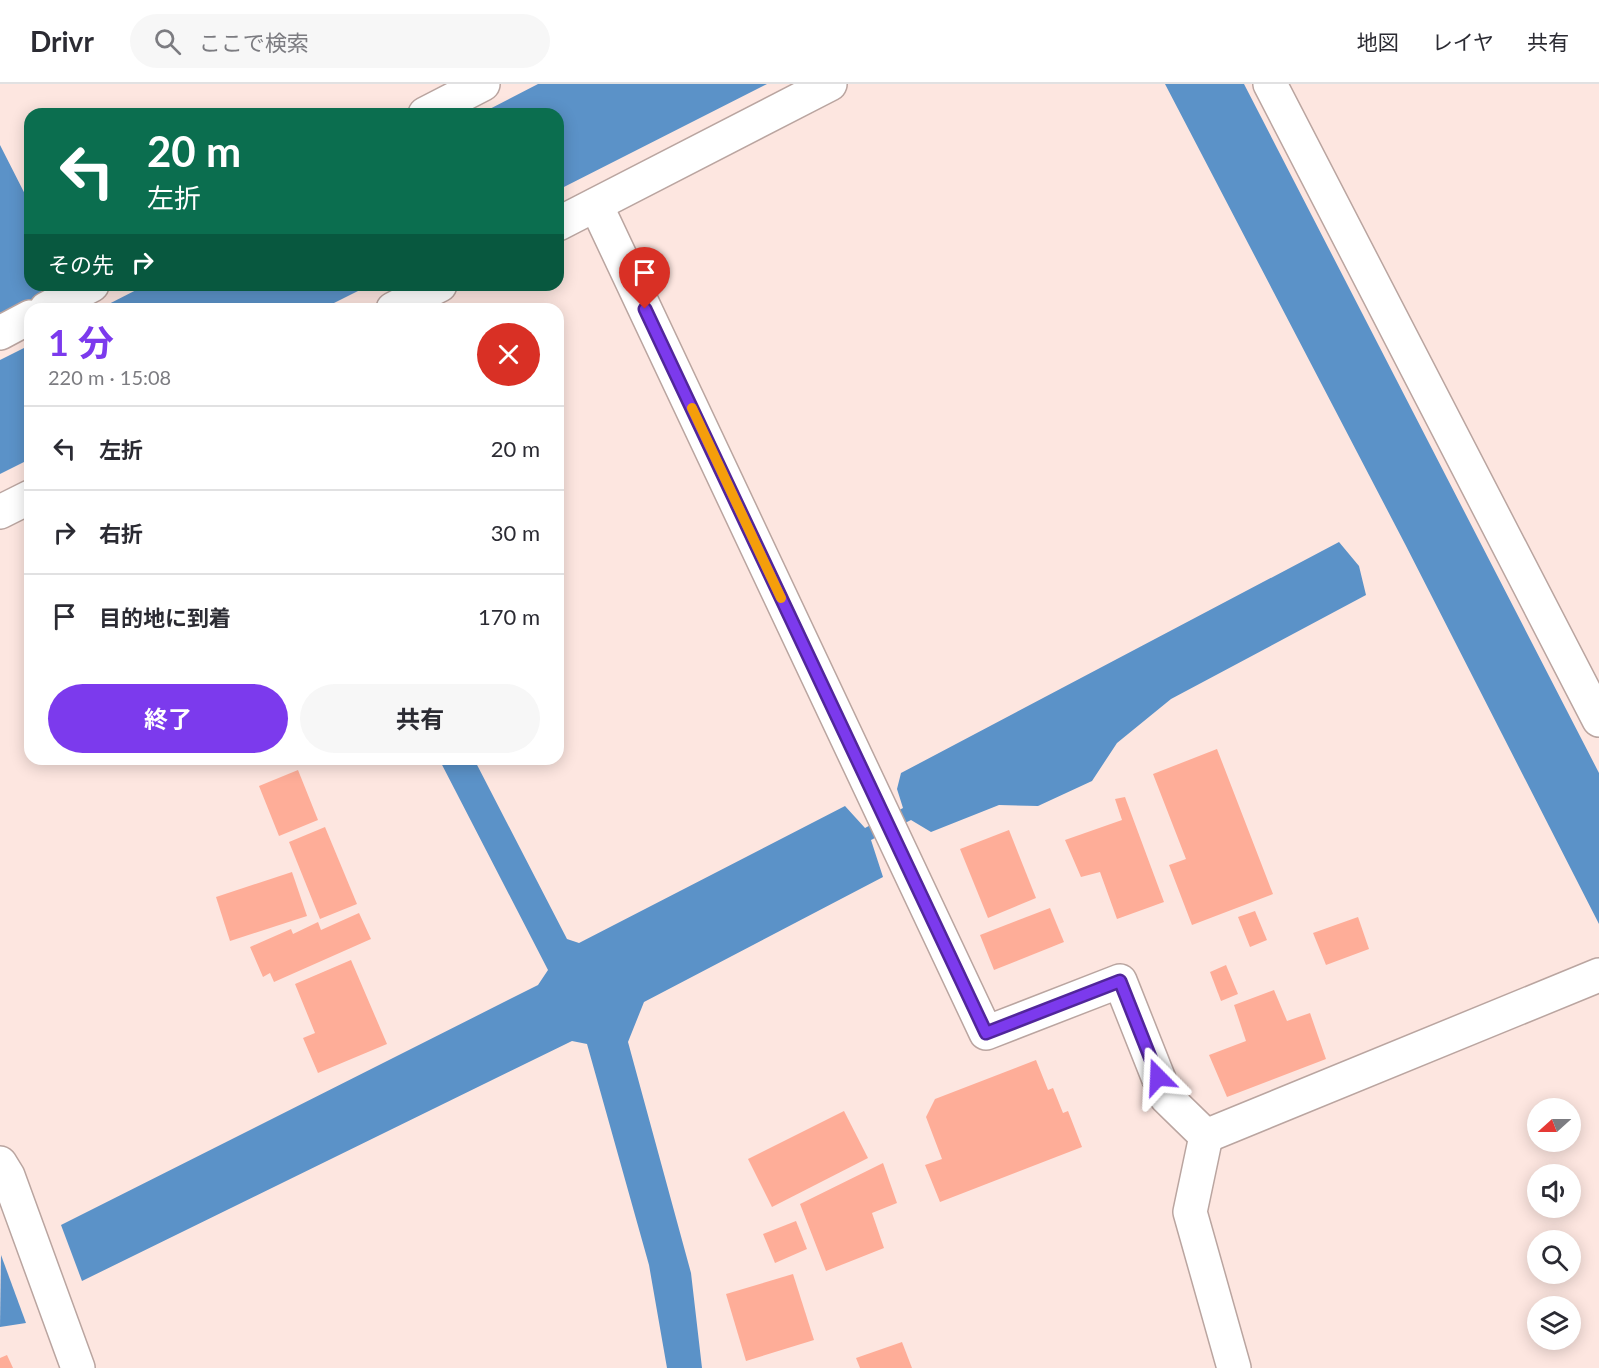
<!DOCTYPE html>
<html lang="ja">
<head>
<meta charset="utf-8">
<style>
  :root { --surface:#fff; --page:#f7f7f7; --text:#2b2b33; --muted:#7c7c81; --line:#e1e1e2; --accent:#7c3aed }
  body { margin:0; font-family:Lato,"Noto Sans JP",sans-serif; background:var(--page); color:var(--text); height:100vh; display:flex; flex-direction:column; font-size:22px; white-space:nowrap }
  * { box-sizing:border-box; margin:0 }
  p { font-size:20px; color:var(--muted) }
  .icon { flex:none; width:33px; height:33px; fill:none; stroke:currentColor; stroke-width:2; stroke-linecap:round; stroke-linejoin:round }
  .map { position:relative; flex:1; overflow:hidden }
  .drawer { position:absolute; left:24px; top:219px; width:540px; height:462px; display:flex; flex-direction:column; background:var(--surface); border-radius:18px; box-shadow:0 3px 15px #0003 }
  .drawer>* { flex:none }
  .hud { position:absolute; left:24px; top:24px; width:540px; height:183px; border-radius:18px; box-shadow:0 3px 15px #0003; background:#0b6e4f; color:#fff; overflow:hidden }
  .needle { width:39px; rotate:249deg }
  .controls { position:absolute; left:1527px; top:1014px; display:grid; gap:12px }
  .controls a { display:grid; place-items:center; width:54px; height:54px; border-radius:50%; background:var(--surface); box-shadow:0 3px 15px #0003; font-size:30px }
  .pin { position:absolute; display:grid; place-items:center; width:51px; height:51px; color:#fff; margin:-62px -26px; border-radius:50% 50% 50% 0; rotate:-45deg; box-shadow:0 0 6px #0007 }
  .pin .icon { rotate:45deg }
  .me { position:absolute; width:66px; margin:-33px; rotate:339deg; stroke-linejoin:round; filter:drop-shadow(0 0 4px #0008) }
  .turn { display:flex; align-items:center; gap:21px; height:126px; padding:0 24px; font-size:27px }
  .turn .icon { width:78px; height:78px; stroke-width:2.5 }
  .turn b { display:block; font-size:42px; line-height:51px }
  .then { display:flex; align-items:center; height:57px; padding:0 24px; background:#0003; gap:12px; font-size:22px }
  .round { display:grid; place-items:center; flex:none; width:63px; height:63px; border-radius:32px; background:var(--page) }
  .head { display:flex; align-items:center; justify-content:space-between; height:102px; padding:0 24px }
  h1 { font-size:36px; font-weight:700; line-height:45px; color:var(--accent) }
  .primary-button { display:flex; gap:12px; margin-top:auto; padding:12px 24px }
  .primary-button a { flex:1; height:69px; border-radius:36px; background:var(--accent); color:#fff; font-size:24px; font-weight:700; line-height:69px; text-align:center }
  .primary-button a+a { background:var(--page); color:var(--text) }
  ul { padding:0; list-style:none }
  li { display:flex; align-items:center; gap:18px; height:84px; padding:0 24px; border-top:2px solid var(--line) }
  li div { flex:1 }
  li b { display:block; font-size:22px }
  li em { font-style:normal }
  header { display:flex; align-items:center; gap:36px; box-sizing:border-box; height:84px; padding:0 30px; background:var(--surface); border-bottom:2px solid var(--line) }
  header strong { font-size:28px }
  nav { display:flex; gap:33px; margin-inline-start:auto; font-size:21px }
  .search { width:420px; height:54px; background:var(--page); display:flex; align-items:center; gap:15px; box-sizing:border-box; padding:0 21px; border-radius:33px; color:var(--muted); font-size:22px }
  .map>svg:first-child { display:block }
  .water { fill:#5b92c8 }
  .building { fill:#fead98 }
  .lines { fill:none; stroke-linecap:round; stroke-linejoin:round }
  .minor-casing { stroke:#baa5a0; stroke-width:36 }
  .minor { stroke:#fff; stroke-width:33 }
  .route-casing { stroke:#51269a; stroke-width:15 }
  .route { stroke:#7c3aed; stroke-width:10 }
  .slow { stroke:#f59e0b; stroke-width:10 }
</style>
</head>
<body>
<header>
<strong>Drivr</strong>
<div class="search"><svg class="icon" aria-label="search" viewBox="0 0 24 24"><circle cx="10" cy="10" r="6"/><path d="M15 15l6 6"/></svg>ここで検索</div>
<nav><a>地図</a><a>レイヤ</a><a>共有</a></nav>
</header>
<div class="map">
<svg width="1599" height="1284" viewBox="0 0 1599 1284">
  <rect width="100%" height="100%" fill="#fde6e0"/>
  <g class="water">
    <path d="M538,0h229l-209,106v-76h-78z"/>
    <path d="M1165,0h79l355,689v151l-194,-380z"/>
    <path d="M0,61l30,59v81h32l-60,31 -2,-4z"/>
    <path d="M146,201h224l-48,24h-223z"/>
    <path d="M30,261v114l-30,15v-114z"/>
    <path d="M1339,458l20,24 7,29 -195,104 -54,44 -25,38 -54,25 -39,-1 -68,27 -20,-12 -40,20 12,37 -239,125 -16,40 63,231 11,95h-35l-18,-103 -62,-221 -15,-3 -490,240 -21,-56 477,-240 10,-15 -109,-211h35l93,180 12,4 266,-137 20,22 38,-20 -6,-19 4,-16z"/>
    <path d="M1,1171l25,68 -26,4z"/>
  </g>
  <g class="building">
    <path d="M1217,665l56,145 -81,31 -23,-60 17,-6 -33,-85z"/>
    <path d="M298,686l20,50 -39,16 -20,-50z"/>
    <path d="M1125,713l39,105 -47,17 -17,-47 -19,5 -16,-37 57,-20 -7,-21z"/>
    <path d="M325,743l32,77 -37,15 -31,-77z"/>
    <path d="M1009,746l27,68 -48,20 -28,-69z"/>
    <path d="M292,788l15,44 -77,25 -14,-44z"/>
    <path d="M1050,824l14,34 -70,28 -14,-35z"/>
    <path d="M1255,827l12,29 -17,7 -12,-30z"/>
    <path d="M359,829l12,26 -97,43 -4,-9 -7,4 -13,-30 41,-18 2,5 25,-12 3,8z"/>
    <path d="M1358,833l11,32 -43,16 -13,-32z"/>
    <path d="M351,876l36,84 -69,29 -15,-35 12,-5 -20,-49z"/>
    <path d="M1226,881l12,29 -17,7 -11,-29z"/>
    <path d="M1274,906l13,31 23,-8 16,46 -99,38 -18,-42 37,-14 -12,-36z"/>
    <path d="M1036,976l12,30 5,-2 10,25 5,-2 14,36 -142,55 -15,-37 17,-6 -16,-42 9,-18z"/>
    <path d="M844,1027l24,47 -96,49 -24,-48z"/>
    <path d="M883,1079l14,40 -25,10 12,35 -58,23 -26,-67z"/>
    <path d="M796,1137l11,28 -32,14 -12,-29z"/>
    <path d="M793,1190l21,66 -68,21 -20,-67z"/>
    <path d="M902,1258l10,26h-52l-4,-10z"/>
    <path d="M7,1271l6,13h-13v-10z"/>
  </g>
  <g class="lines">
    <defs>
      <g id="minor">
        <path d="M1270,0l329,636"/>
        <path d="M425,30l58,-30"/>
        <path d="M596,121l390,828 134,-52 46,116 40,39"/>
        <path d="M558,140l272,-140"/>
        <path d="M46,225l46,-24"/>
        <path d="M393,225l47,-24"/>
        <path d="M0,249l30,-16"/>
        <path d="M0,428l30,-15"/>
        <path d="M1206,1052l393,-161"/>
        <path d="M1206,1052l-16,76 44,156"/>
        <path d="M0,1079l8,13 70,192"/>
      </g>
    </defs>
    <use href="#minor" class="minor-casing"/>
    <use href="#minor" class="minor"/>
  </g>
  <g class="lines">
    <defs>
      <path id="route" d="M645,225l341,724 134,-52 38,96"/>
    </defs>
    <use href="#route" class="route-casing"/>
    <use href="#route" class="route"/>
    <path class="slow" d="M692,324l89,190"/>
  </g>
</svg>
<div class="controls">
<a><svg class="needle" viewBox="-14 -14 28 28"><path d="M0-13l5 13h-10z" fill="#e53935"/><path d="M0 13l5-13h-10z" fill="#7c7c81"/></svg></a>
<a><svg class="icon" aria-label="sound" viewBox="0 0 24 24"><path d="M4 9h4l5-4v14l-5-4H4zM17 9q2 3 0 6"/></svg></a>
<a><svg class="icon" aria-label="search" viewBox="0 0 24 24"><circle cx="10" cy="10" r="6"/><path d="M15 15l6 6"/></svg></a>
<a><svg class="icon" aria-label="layers" viewBox="0 0 24 24"><path d="M12 4l9 5-9 5-9-5zM3 14l9 5 9-5"/></svg></a>
</div>
<div class="pin" style="left:645px;top:225px;background:#d93025"><svg class="icon" aria-label="arrive" viewBox="0 0 24 24"><path d="M6 21V4h12l-3 4 3 4H6"/></svg></div>
<svg class="me" style="left:1158px;top:993px" viewBox="-20 -20 40 40"><path d="M0-17L14 15 0 8-14 15z" fill="#7c3aed" stroke="#fff" stroke-width="4"/></svg>
<div class="hud">
<div class="turn"><svg class="icon" aria-label="left" viewBox="0 0 24 24"><path d="M17 20v-9H6M10 6l-5 5 5 5"/></svg><div><b>20 m</b>左折</div></div>
<div class="then">その先<svg class="icon" aria-label="right" viewBox="0 0 24 24"><path d="M7 20v-9h11M14 6l5 5-5 5"/></svg></div>
</div>
<section class="drawer">
<div class="head"><div><h1>1 分</h1><p>220 m · 15:08</p></div><a class="round" style="background:#d93025;color:#fff"><svg class="icon" aria-label="close" viewBox="0 0 24 24"><path d="M6 6l12 12M18 6L6 18"/></svg></a></div>
<ul>
<li><svg class="icon" aria-label="left" viewBox="0 0 24 24"><path d="M17 20v-9H6M10 6l-5 5 5 5"/></svg><div><b>左折</b></div><em>20 m</em></li>
<li><svg class="icon" aria-label="right" viewBox="0 0 24 24"><path d="M7 20v-9h11M14 6l5 5-5 5"/></svg><div><b>右折</b></div><em>30 m</em></li>
<li><svg class="icon" aria-label="arrive" viewBox="0 0 24 24"><path d="M6 21V4h12l-3 4 3 4H6"/></svg><div><b>目的地に到着</b></div><em>170 m</em></li>
</ul>
<div class="primary-button"><a>終了</a><a>共有</a></div>
</section>
</div>
</body>
</html>
